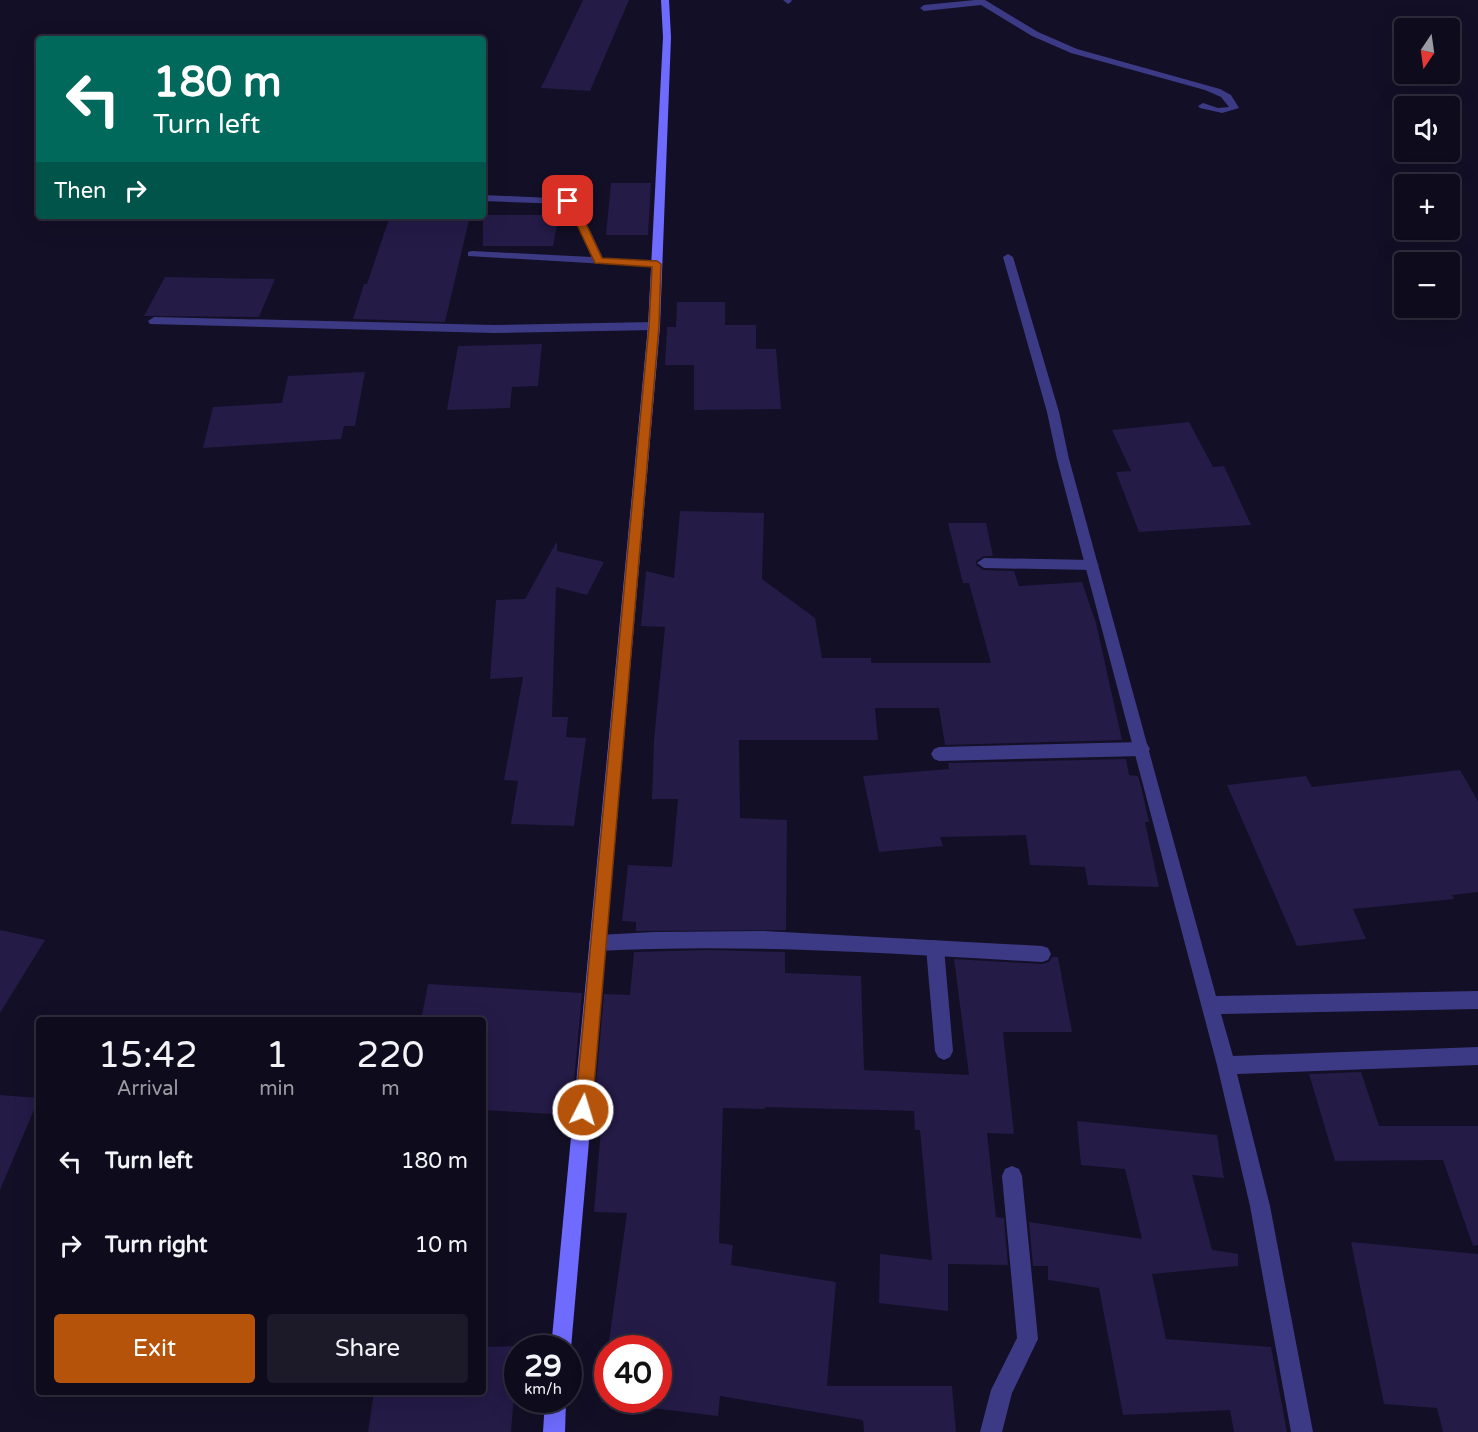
<!DOCTYPE html>
<html lang="en">
<head>
<meta charset="utf-8">
<style>
  :root { --surface:#0e0b1c; --page:#1c1929; --text:#f1f3f6; --muted:#9b9ba3; --line:#2e2b3b; --accent:#b45309 }
  body { margin:0; font-family:"Varela Round",sans-serif; background:var(--page); color:var(--text); height:100vh; display:flex; flex-direction:column; font-size:22px; white-space:nowrap }
  * { box-sizing:border-box; margin:0 }
  p { font-size:20px; color:var(--muted) }
  .icon { flex:none; width:33px; height:33px; fill:none; stroke:currentColor; stroke-width:2; stroke-linecap:round; stroke-linejoin:round }
  .map { position:relative; flex:1; overflow:hidden }
  .panel { position:absolute; left:36px; top:1017px; width:450px; height:378px; display:flex; flex-direction:column; background:var(--surface); border-radius:6px; box-shadow:0 6px 24px #0002,0 0 0 2px var(--line) }
  .panel>* { flex:none }
  .hud { position:absolute; left:36px; top:36px; width:450px; height:183px; border-radius:6px; box-shadow:0 6px 24px #0002,0 0 0 2px var(--line); background:#00695c; color:#fff; overflow:hidden }
  .needle { width:39px; rotate:193deg }
  .buttons { position:absolute; left:1394px; top:18px; display:grid; gap:12px }
  .buttons a { display:grid; place-items:center; width:66px; height:66px; border-radius:6px; background:var(--surface); box-shadow:0 6px 24px #0002,0 0 0 2px var(--line); font-size:30px }
  .speed { position:absolute; left:504px; top:1335px; display:flex; gap:12px; font-size:30px; font-weight:700; text-align:center }
  .speed>* { display:grid; place-content:center; width:78px; height:78px; border-radius:50%; background:var(--surface); box-shadow:0 6px 24px #0002,0 0 0 2px var(--line); line-height:1 }
  .speed small { font-size:15px; font-weight:400 }
  .speed .limit { border:9px solid #d22; background:#fff; color:#111 }
  .pin { position:absolute; display:grid; place-items:center; width:51px; height:51px; color:#fff; margin:-26px; border-radius:12px; box-shadow:0 3px 9px #0006 }
  .me { position:absolute; width:66px; margin:-33px; rotate:5deg; stroke-linejoin:round; filter:drop-shadow(0 0 4px #0008) }
  .turn { display:flex; align-items:center; gap:21px; height:126px; padding:0 18px; font-size:27px }
  .turn .icon { width:78px; height:78px; stroke-width:2.5 }
  .turn b { display:block; font-size:42px; line-height:51px }
  .then { display:flex; align-items:center; height:57px; padding:0 18px; background:#0003; gap:12px; font-size:22px }
  .eta { display:flex; justify-content:space-evenly; align-items:center; height:102px; text-align:center }
  .eta b { font-size:36px; font-weight:600; line-height:42px }
  .primary-button { display:flex; gap:12px; margin-top:auto; padding:12px 18px }
  .primary-button a { flex:1; height:69px; border-radius:6px; background:var(--accent); color:#fff; font-size:24px; font-weight:600; line-height:69px; text-align:center }
  .primary-button a+a { background:var(--page); color:var(--text) }
  ul { padding:0; list-style:none }
  li { display:flex; align-items:center; gap:18px; height:84px; padding:0 18px }
  li div { flex:1 }
  li b { display:block; font-size:22px }
  li em { font-style:normal }
  .map>svg:first-child { display:block }
  .building { fill:#241b47 }
  .lines { fill:none; stroke-linecap:round; stroke-linejoin:round }
  .lane { fill:#3d3a85; fill-rule:evenodd }
  .street { fill:#3d3a85; fill-rule:evenodd }
  .secondary { fill:#6f6bff; fill-rule:evenodd }
  .route { fill:#b45309; stroke:#753606; stroke-width:1.5 }
</style>
</head>
<body>
<div class="map">
<svg width="1478" height="1432" viewBox="0 0 1478 1432">
  <rect width="100%" height="100%" fill="#130f26"/>
  <g class="building">
    <path d="M583,0h46l-39,91 -49,-3z"/>
    <path d="M611,183h40l-3,52h-42z"/>
    <path d="M483,215h76l-6,31h-70z"/>
    <path d="M390,216h80l-25,106 -92,-3 11,-35h3z"/>
    <path d="M165,277l110,2 -16,38 -115,-1z"/>
    <path d="M677,302h48v23h31v24h20l5,60 -87,1v-45h-29l2,-38h9z"/>
    <path d="M542,344l-4,42 -26,1 -2,21 -63,2 11,-64z"/>
    <path d="M365,372l-10,54h-11l-3,13 -138,9 10,-41 69,-4 6,-27z"/>
    <path d="M1189,422l24,45 11,-1 27,59 -112,7 -23,-60 15,-1 -19,-41z"/>
    <path d="M680,511l84,2 -2,66 53,39 7,40h49v5h120l-22,-80h-6l-15,-60h38l7,33h-9l-8,5v4l7,5 31,1 5,15 63,-4 14,41 26,117 -177,5 -6,-37h-64l3,32h-139l1,78 47,2 -1,110 -150,1v-9l-14,-1 6,-56 44,2 6,-68h-26l2,-59 11,-113 -24,-1 5,-55 28,7z"/>
    <path d="M557,541v10l47,11 -17,33 -31,-8 -4,130h16l-2,20 20,1 -12,88 -63,-2 7,-43 -14,-1 19,-103 -33,2 6,-79 29,-1z"/>
    <path d="M1126,759l3,16 9,1 3,10 8,36h-4l14,65 -71,-2 -3,-18 -55,-2 -4,-30 -86,2 3,9 -64,6 -16,-76 86,-7 -1,-6z"/>
    <path d="M1460,770l18,31v91l-26,3 2,4 -101,10 13,30 -69,7 -70,-161 79,-9 6,11z"/>
    <path d="M0,930l45,10 -45,73z"/>
    <path d="M709,950l76,2v21l76,3 3,94 105,5 -15,-116 88,5 7,-2 3,-5h6l14,75h-69l11,102 -27,-1 9,84 8,1 4,47 -60,-1v47l-69,-8 1,-49 52,6 -12,-130h-5l-1,-19 -149,-4v2l-42,-1 -4,135 14,2 -2,20 105,17 -9,104h125l4,46h-92l-1,-12 -143,-24 -2,20 -117,-14 7,-49v47h50v-52h-50l19,-135 -33,-1 8,-95 -9,-1 11,-122 26,1 4,-43z"/>
    <path d="M428,984l154,9 -11,122 -88,-5v-90h-62z"/>
    <path d="M1361,1072l18,54h99v119l-5,1 -30,-86 -108,1 -26,-87z"/>
    <path d="M0,1095l39,3 -39,92z"/>
    <path d="M1077,1121l140,14 7,43 -32,-3 20,75 26,4v12l-86,8 14,65 105,8 16,85h-53l-4,-22 -107,5 -24,-127 -51,-8v-14h-15l-4,-44 113,17 -17,-70 -44,-4z"/>
    <path d="M1351,1242l127,12v178h-35l-6,-24 -53,-4z"/>
    <path d="M518,1346l-7,86h-143l6,-40h109v-45z"/>
  </g>
  <g class="lines">
    <g class="lane">
      <path d="M783,0h8l1,1 -4,3z"/>
      <path d="M975,0h10l53,32 39,17 143,40 11,6 8,13 -17,5 -22,-5 -2,-2 5,-3 15,5 11,-1 -8,-10 -16,-7 -134,-37 -39,-17 -51,-31 -57,6 -4,-3 4,-3z"/>
      <path d="M483,195l89,4 8,10 23,49 54,3 5,3 -5,3 -189,-11v-4l4,-1 120,6 -22,-47 -5,-6 -82,-3z"/>
      <path d="M154,317l340,8 160,-3 6,4 -6,4 -160,3 -344,-9 -2,-3z"/>
      <path d="M984,558l108,2 7,5 -7,5 -108,-2 -7,-5z"/>
      <path d="M1142,742l5,2 3,5 -3,5 -5,2 -203,5 -5,-2 -3,-5 3,-5 5,-2z"/>
      <path d="M935,940l6,2 3,6 9,103 -3,6 -6,3 -6,-3 -3,-6 -9,-103 3,-6z"/>
      <path d="M1012,1166l7,3 3,7 16,163 -26,54 -10,39h-22l11,-42 26,-52 -15,-162 3,-7z"/>
    </g>
    <g class="street">
      <path d="M1008,254l5,3 46,155 10,47 147,537 262,-5v18l-257,5 12,42 245,-9v18l-241,9 33,132 43,226h-22l-41,-226 -33,-141 -160,-606 -10,-47 -44,-155z"/>
      <path d="M764,931l278,15 6,2 3,6 -3,6 -6,2c-148,-8 -296,-19 -444,-11l-6,-2 -3,-6 3,-6 6,-2 56,-3z"/>
    </g>
    <g class="secondary">
      <path d="M661,0h8l2,37 -11,289 -89,1022 -3,7v-7h-17l97,-1022 15,-289z"/>
      <path d="M545,1400h21l-1,32h-22z"/>
    </g>
  </g>
  <path class="route" d="M565,199h7l7,10 23,49 55,3 4,3 -2,62 -67,784 -3,6 -6,2 -6,-2 -2,-6 74,-784 3,-59 -57,-4 -25,-53 -6,-9z"/>
</svg>
<div class="buttons">
<a><svg class="needle" viewBox="-14 -14 28 28"><path d="M0-13l5 13h-10z" fill="#e53935"/><path d="M0 13l5-13h-10z" fill="#9b9ba3"/></svg></a>
<a><svg class="icon" aria-label="sound" viewBox="0 0 24 24"><path d="M4 9h4l5-4v14l-5-4H4zM17 9q2 3 0 6"/></svg></a>
<a>+</a>
<a>−</a>
</div>
<div class="speed"><div>29<small>km/h</small></div><div class="limit">40</div></div>
<div class="pin" style="left:568px;top:201px;background:#d93025"><svg class="icon" aria-label="arrive" viewBox="0 0 24 24"><path d="M6 21V4h12l-3 4 3 4H6"/></svg></div>
<svg class="me" style="left:583px;top:1110px" viewBox="-20 -20 40 40"><circle r="17" fill="#b45309" stroke="#fff" stroke-width="3"/><path d="M0-11L8 9 0 5-8 9z" fill="#fff"/></svg>
<div class="hud">
<div class="turn"><svg class="icon" aria-label="left" viewBox="0 0 24 24"><path d="M17 20v-9H6M10 6l-5 5 5 5"/></svg><div><b>180 m</b>Turn left</div></div>
<div class="then">Then<svg class="icon" aria-label="right" viewBox="0 0 24 24"><path d="M7 20v-9h11M14 6l5 5-5 5"/></svg></div>
</div>
<section class="panel">
<div class="eta">
<div><b>15:42</b><p>Arrival</p></div>
<div><b>1</b><p>min</p></div>
<div><b>220</b><p>m</p></div>
</div>
<ul>
<li><svg class="icon" aria-label="left" viewBox="0 0 24 24"><path d="M17 20v-9H6M10 6l-5 5 5 5"/></svg><div><b>Turn left</b></div><em>180 m</em></li>
<li><svg class="icon" aria-label="right" viewBox="0 0 24 24"><path d="M7 20v-9h11M14 6l5 5-5 5"/></svg><div><b>Turn right</b></div><em>10 m</em></li>
</ul>
<div class="primary-button"><a>Exit</a><a>Share</a></div>
</section>
</div>
</body>
</html>
